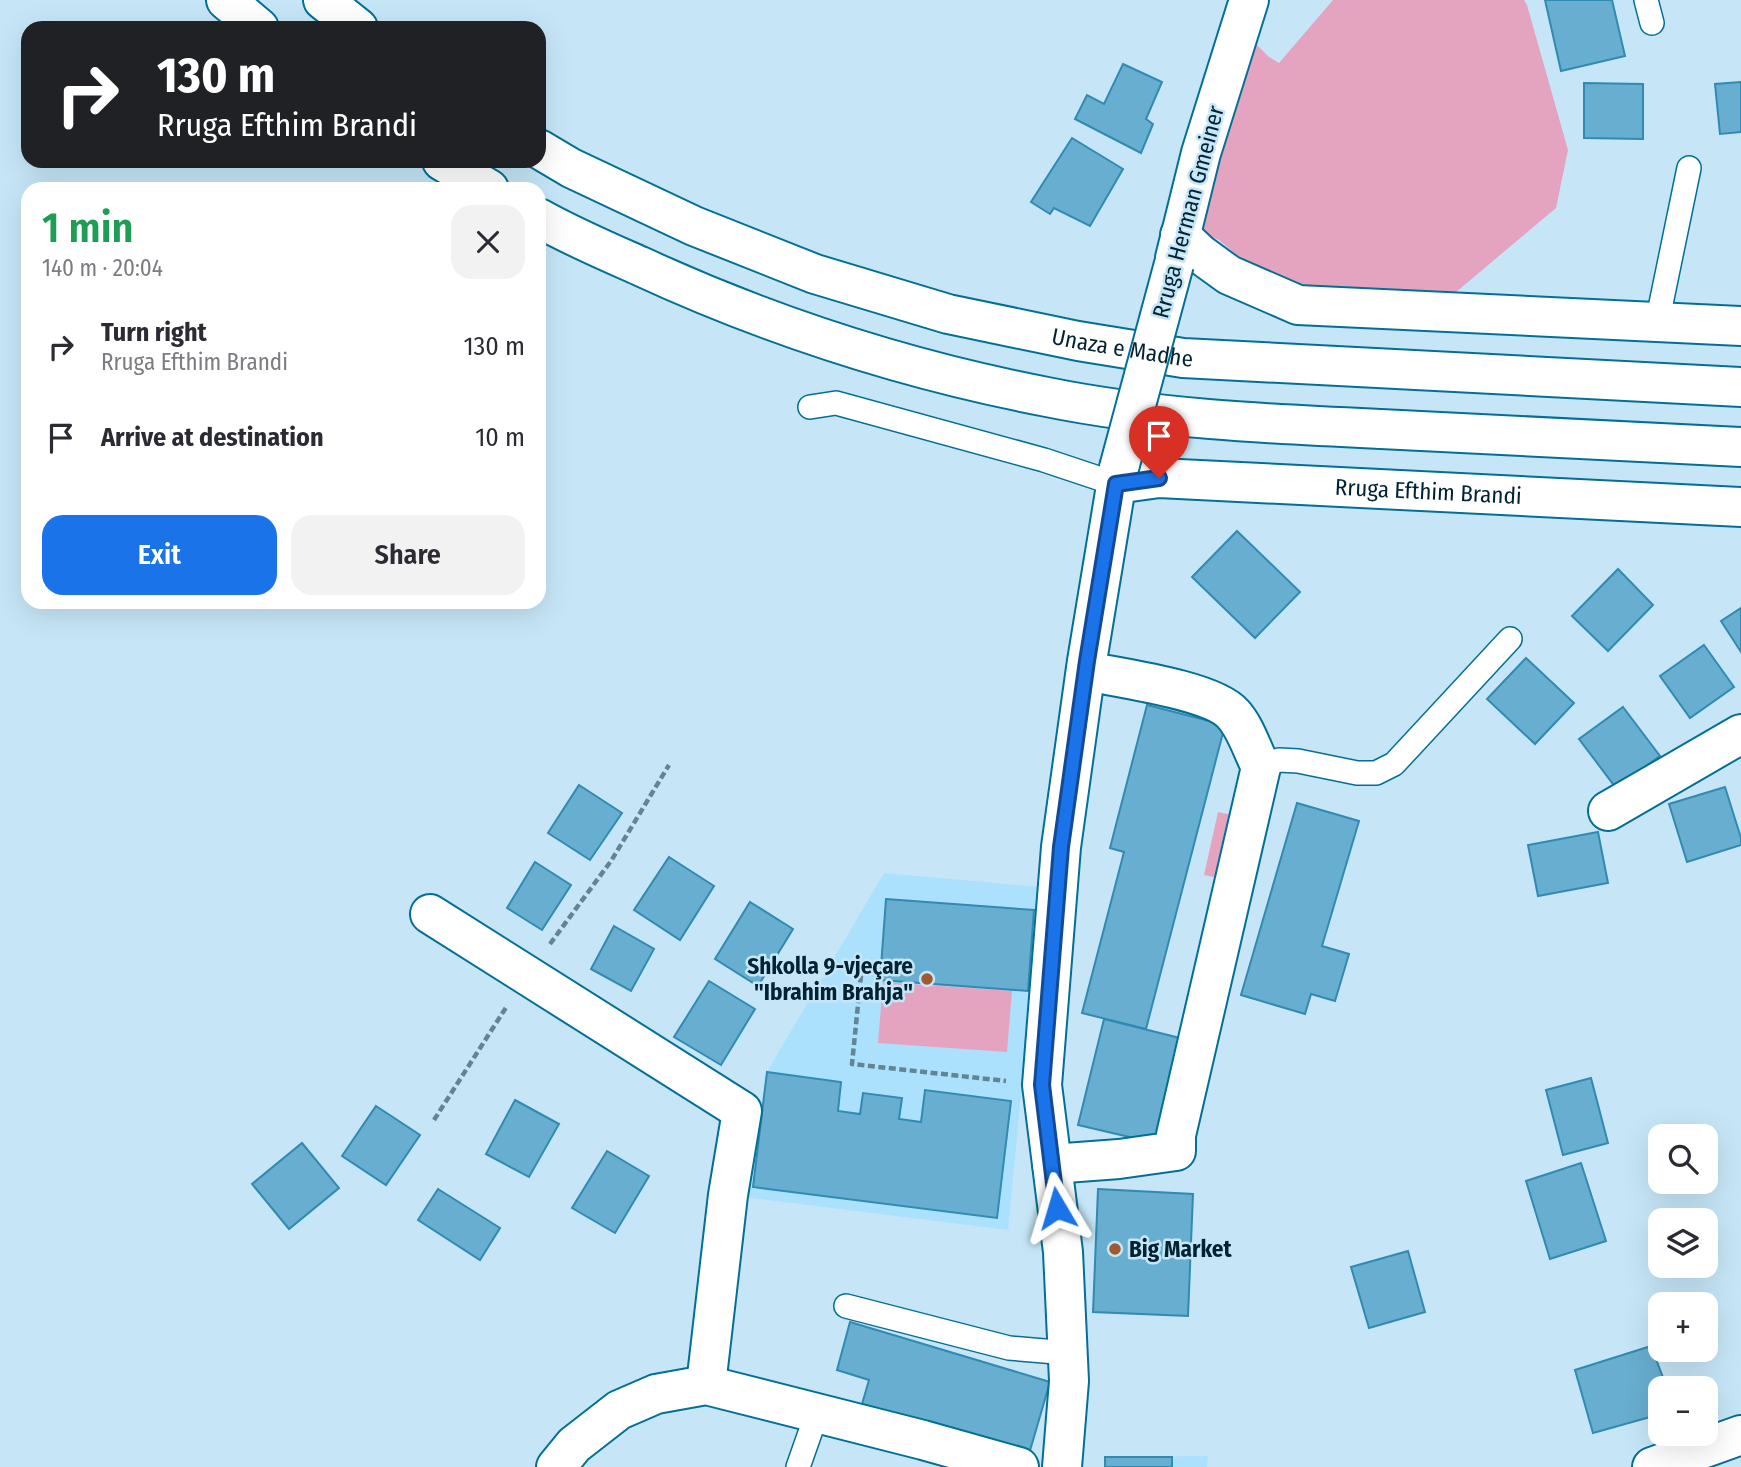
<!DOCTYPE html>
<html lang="en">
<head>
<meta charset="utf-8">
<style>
  :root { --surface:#fff; --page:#f2f2f3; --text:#2b2b33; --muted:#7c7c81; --accent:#1a73e8 }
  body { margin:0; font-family:"Fira Sans Condensed",sans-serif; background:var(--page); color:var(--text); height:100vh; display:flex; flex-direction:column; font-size:26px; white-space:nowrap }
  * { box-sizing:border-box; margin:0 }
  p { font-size:23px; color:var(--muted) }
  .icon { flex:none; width:38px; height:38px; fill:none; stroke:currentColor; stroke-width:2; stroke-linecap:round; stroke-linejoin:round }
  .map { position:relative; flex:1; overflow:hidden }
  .drawer { position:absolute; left:21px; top:182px; width:525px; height:427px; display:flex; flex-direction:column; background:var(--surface); border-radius:21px; box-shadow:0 7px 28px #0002 }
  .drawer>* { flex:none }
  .hud { position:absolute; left:21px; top:21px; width:525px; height:147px; border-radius:21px; box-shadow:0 7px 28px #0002; background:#202124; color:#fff; overflow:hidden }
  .controls { position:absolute; left:1648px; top:1124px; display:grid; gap:14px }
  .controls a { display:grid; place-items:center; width:70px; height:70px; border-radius:14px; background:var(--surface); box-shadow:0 7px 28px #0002; font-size:35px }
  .pin { position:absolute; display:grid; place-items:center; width:60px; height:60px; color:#fff; margin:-72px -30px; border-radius:50% 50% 50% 0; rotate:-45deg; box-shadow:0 0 7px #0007 }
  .pin .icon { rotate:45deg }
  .me { position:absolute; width:77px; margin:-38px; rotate:353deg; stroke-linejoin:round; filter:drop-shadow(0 0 5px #0008) }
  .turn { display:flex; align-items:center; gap:24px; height:147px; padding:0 21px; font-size:32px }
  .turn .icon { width:91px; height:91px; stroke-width:2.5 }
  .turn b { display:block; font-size:49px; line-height:60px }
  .round { display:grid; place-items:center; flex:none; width:74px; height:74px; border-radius:21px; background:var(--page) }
  .summary { display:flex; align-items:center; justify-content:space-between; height:119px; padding:0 21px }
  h1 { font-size:42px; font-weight:600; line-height:52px; color:#1e9e55 }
  .button { display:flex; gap:14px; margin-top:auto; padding:14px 21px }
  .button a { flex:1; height:80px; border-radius:21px; background:var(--accent); color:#fff; font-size:28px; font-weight:600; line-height:80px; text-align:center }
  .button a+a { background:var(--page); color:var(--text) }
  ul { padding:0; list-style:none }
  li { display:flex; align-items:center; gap:21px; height:91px; padding:0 21px }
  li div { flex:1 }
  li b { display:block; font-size:26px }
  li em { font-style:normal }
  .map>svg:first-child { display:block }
  .built { fill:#abe1fd }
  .green { fill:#e4a4c0 }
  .building { fill:#68aed0; stroke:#308ab2; stroke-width:2 }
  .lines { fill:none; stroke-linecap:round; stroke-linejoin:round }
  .service-casing { stroke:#027096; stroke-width:26 }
  .minor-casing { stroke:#027096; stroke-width:42 }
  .tertiary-casing { stroke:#027096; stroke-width:42 }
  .trunk-casing { stroke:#027096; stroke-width:42 }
  .path { stroke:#628494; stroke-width:4.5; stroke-dasharray:7 3.5; stroke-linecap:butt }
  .service { stroke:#fff; stroke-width:23 }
  .minor { stroke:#fff; stroke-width:38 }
  .tertiary { stroke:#fff; stroke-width:38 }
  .trunk { stroke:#fff; stroke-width:38 }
  .minor-bridge-casing { stroke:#027096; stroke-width:42; stroke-linecap:butt }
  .minor-bridge { stroke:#fff; stroke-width:38 }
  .route-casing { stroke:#114b97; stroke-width:18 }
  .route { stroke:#1a73e8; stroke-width:12 }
  .poi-dot { fill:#a05a2f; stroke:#c6e6f7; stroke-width:2.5 }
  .labels { text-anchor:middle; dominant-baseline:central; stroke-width:5; stroke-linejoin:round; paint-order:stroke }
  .street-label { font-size:23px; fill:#002333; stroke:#c6e6f7 }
  .poi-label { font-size:23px; font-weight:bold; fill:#002333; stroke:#c6e6f7; text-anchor:end }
</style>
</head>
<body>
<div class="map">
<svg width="1741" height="1467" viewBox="0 0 1741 1467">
  <rect width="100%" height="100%" fill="#c6e6f7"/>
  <g class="built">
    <path d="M884,873l157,14 -33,343 -264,-33 23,-125z"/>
    <path d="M1208,1456l-1,11h-102v-10z"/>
  </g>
  <g class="green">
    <path d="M1333,0h191l3,5 41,145 -12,58 -107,90 -142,-7 -56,-24 -32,-27 -14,-6 -8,-11 27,-104 16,-25 6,-49 10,-1 13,13 10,6z"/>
    <path d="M1218,812l23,5 -14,63 -23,-5z"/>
    <path d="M883,982l129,9 -5,61 -129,-9z"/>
  </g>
  <g class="building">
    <path d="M1545,0h67l13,56 -64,15z"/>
    <path d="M1123,64l39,18 -16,37 7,5 -12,29 -66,-34 12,-24 17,9z"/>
    <path d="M1741,82v50l-21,2 -5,-50z"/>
    <path d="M1584,83l59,1v55l-59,-1z"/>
    <path d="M1072,138l51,31 -33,57 -36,-18 -4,6 -19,-12z"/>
    <path d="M1237,531l63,61 -45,46 -63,-61z"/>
    <path d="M1618,569l35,36 -45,46 -36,-35z"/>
    <path d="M1741,608v44l-20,-31z"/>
    <path d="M1704,645l30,42 -44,31 -30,-42z"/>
    <path d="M1526,658l48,45 -39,41 -48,-45z"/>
    <path d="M1147,705l78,20 -79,304 -64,-16 42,-161 -14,-4z"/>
    <path d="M1623,707l37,49 -44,32 -37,-49z"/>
    <path d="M579,785l43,28 -32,47 -42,-27z"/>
    <path d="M1725,787l16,51v7l-54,17 -18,-58z"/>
    <path d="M1297,803l62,18 -37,125 27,8 -14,47 -24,-7 -6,20 -64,-19z"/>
    <path d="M1598,832l10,51 -70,13 -10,-51z"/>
    <path d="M669,857l45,29 -34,54 -46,-30z"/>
    <path d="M535,862l36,23 -29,45 -35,-22z"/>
    <path d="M886,899l148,11 -6,81 -148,-11z"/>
    <path d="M750,902l43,27 -35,57 -43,-27z"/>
    <path d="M614,926l40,23 -23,42 -40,-22z"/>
    <path d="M709,981l46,28 -34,56 -47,-28z"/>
    <path d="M1104,1019l76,19 -25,105 -77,-18z"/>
    <path d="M767,1072l74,10 -3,29 22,3 3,-21 39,5 -3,21 22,3 4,-32 86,11 -14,117 -244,-31z"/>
    <path d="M1591,1078l17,65 -45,12 -17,-65z"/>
    <path d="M515,1100l44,24 -30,53 -43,-23z"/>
    <path d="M376,1106l44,29 -34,50 -44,-29z"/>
    <path d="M302,1143l37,45 -50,41 -37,-45z"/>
    <path d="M607,1151l42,25 -34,57 -43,-25z"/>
    <path d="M1581,1163l25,78 -56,18 -24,-78z"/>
    <path d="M438,1189l62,39 -20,32 -62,-40z"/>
    <path d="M1098,1189l95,5 -5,122 -95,-4z"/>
    <path d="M1408,1251l17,61 -56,16 -18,-61z"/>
    <path d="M850,1322l200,60 -21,72 -167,-50 7,-24 -32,-10z"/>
    <path d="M1651,1346l16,42h-6v26l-68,19 -18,-63z"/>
    <rect x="1105" y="1457" width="67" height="10"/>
  </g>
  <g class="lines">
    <defs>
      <g id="service">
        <path d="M1646,0l6,23"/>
        <path d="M1657,323l32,-155"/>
        <path d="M810,407l26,-4 208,57 72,24"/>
        <path d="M1261,767l18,-7 19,1 59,12h19l18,-9 116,-125"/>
        <path d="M846,1306l163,42 59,5"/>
        <path d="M798,1467l19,-54"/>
      </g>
      <g id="minor">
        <path d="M1180,235l20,19 29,21 69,30 443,21"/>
        <path d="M1175,258l26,-105 48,-153"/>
        <path id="s1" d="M1116,484l43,-6 582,29"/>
        <path d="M1608,811l133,-77"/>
        <path d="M430,914l312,197 -14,84 -22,190"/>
        <path d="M1052,1164l67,-5 57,-8v-16l85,-368c-9,-17 -15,-39 -28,-53 -21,-24 -114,-36 -147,-43"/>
        <path d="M556,1467l18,-22 45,-35 37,-16 50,-9 217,55 96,27"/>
        <path d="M1062,1467l7,-86 -6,-129 -21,-167 19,-238 26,-186 32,-193"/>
      </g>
      <path id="tertiary" d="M1652,1467l89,-32"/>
      <g id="trunk">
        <path d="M226,0l33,28"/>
        <path d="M323,0l35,28"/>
        <path id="s2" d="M539,149l32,19 123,58 121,48 133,40 130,27 105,17 558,29"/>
        <path d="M442,161l47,28"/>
        <path d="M539,218c32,18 67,33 101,48 130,60 267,104 407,131 108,22 224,27 334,32 120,6 240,12 360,18"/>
      </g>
    </defs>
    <use href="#service" class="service-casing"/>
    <use href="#minor" class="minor-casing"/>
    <use href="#tertiary" class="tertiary-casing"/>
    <use href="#trunk" class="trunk-casing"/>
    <g class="path">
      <path d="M550,944l61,-83 58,-96"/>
      <path d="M862,965l-10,99 154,17"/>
      <path d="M434,1120l73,-114"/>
    </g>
    <use href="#service" class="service"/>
    <use href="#minor" class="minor"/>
    <use href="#tertiary" class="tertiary"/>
    <use href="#trunk" class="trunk"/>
    <defs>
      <path id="minor-bridge" d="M1119,468l55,-204"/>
    </defs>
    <use href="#minor-bridge" class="minor-bridge-casing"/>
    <use href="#minor-bridge" class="minor-bridge"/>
  </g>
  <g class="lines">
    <defs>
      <path id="route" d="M1057,1208l-15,-123 19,-238 26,-186 29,-177 43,-6"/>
    </defs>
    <use href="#route" class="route-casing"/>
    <use href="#route" class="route"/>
  </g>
  <g class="poi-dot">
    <circle cx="927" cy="979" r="7"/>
    <circle cx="1115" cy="1249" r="7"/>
  </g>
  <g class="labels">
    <g class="street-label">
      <text transform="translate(1188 212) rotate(-75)">Rruga Herman Gmeiner</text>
      <text stroke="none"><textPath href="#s2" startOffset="620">Unaza e Madhe</textPath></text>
      <text stroke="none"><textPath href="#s1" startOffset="313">Rruga Efthim Brandi</textPath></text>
    </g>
    <g class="poi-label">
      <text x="913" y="966">Shkolla 9-vjeçare<tspan x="913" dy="26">"Ibrahim Brahja"</tspan></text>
      <text x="1129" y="1249" text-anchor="start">Big Market</text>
    </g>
  </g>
</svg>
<div class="controls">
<a><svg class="icon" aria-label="search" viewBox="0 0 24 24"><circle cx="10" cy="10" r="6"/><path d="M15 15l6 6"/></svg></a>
<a><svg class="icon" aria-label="layers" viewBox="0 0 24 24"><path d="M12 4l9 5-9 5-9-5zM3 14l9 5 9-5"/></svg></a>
<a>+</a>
<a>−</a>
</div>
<div class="pin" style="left:1159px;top:478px;background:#d93025"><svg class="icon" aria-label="arrive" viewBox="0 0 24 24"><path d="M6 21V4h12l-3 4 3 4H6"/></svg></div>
<svg class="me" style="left:1057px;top:1208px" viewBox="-20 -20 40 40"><path d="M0-17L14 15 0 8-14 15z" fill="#1a73e8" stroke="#fff" stroke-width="4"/></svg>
<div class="hud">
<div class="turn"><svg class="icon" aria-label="right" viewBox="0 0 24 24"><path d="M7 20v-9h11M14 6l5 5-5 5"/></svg><div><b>130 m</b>Rruga Efthim Brandi</div></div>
</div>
<section class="drawer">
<div class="summary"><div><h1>1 min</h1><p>140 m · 20:04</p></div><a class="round"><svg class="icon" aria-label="close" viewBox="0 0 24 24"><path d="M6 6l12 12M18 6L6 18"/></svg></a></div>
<ul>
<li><svg class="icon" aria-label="right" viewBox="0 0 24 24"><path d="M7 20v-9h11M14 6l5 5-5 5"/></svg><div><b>Turn right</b><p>Rruga Efthim Brandi</p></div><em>130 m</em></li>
<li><svg class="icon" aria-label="arrive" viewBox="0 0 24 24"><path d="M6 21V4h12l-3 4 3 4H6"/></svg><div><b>Arrive at destination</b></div><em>10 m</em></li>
</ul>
<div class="button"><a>Exit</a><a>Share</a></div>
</section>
</div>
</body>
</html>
